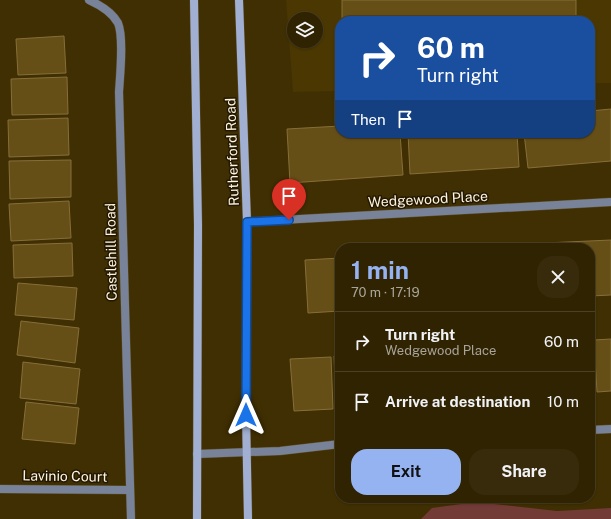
<!DOCTYPE html>
<html lang="en">
<head>
<meta charset="utf-8">
<style>
  :root { --surface:#302302; --page:#382b0c; --text:#f1f3f6; --muted:#a8a499; --line:#4b4024; --accent:#95b2f1 }
  body { margin:0; font-family:"Public Sans",sans-serif; background:var(--page); color:var(--text); height:100vh; display:flex; flex-direction:column; font-size:15px; white-space:nowrap }
  * { box-sizing:border-box; margin:0 }
  p { font-size:13px; color:var(--muted) }
  .icon { flex:none; width:22px; height:22px; fill:none; stroke:currentColor; stroke-width:2; stroke-linecap:round; stroke-linejoin:round }
  .map { position:relative; flex:1; overflow:hidden }
  .side { position:absolute; left:335px; top:243px; width:260px; height:260px; display:flex; flex-direction:column; background:var(--surface); border-radius:16px; box-shadow:0 1px 3px #0004,0 0 0 1px var(--line) }
  .side>* { flex:none }
  .hud { position:absolute; left:335px; top:16px; width:260px; height:122px; border-radius:16px; box-shadow:0 1px 3px #0004,0 0 0 1px var(--line); background:#1a4fa0; color:#fff; overflow:hidden }
  .buttons { position:absolute; left:287px; top:12px; display:grid; gap:8px }
  .buttons a { display:grid; place-items:center; width:36px; height:36px; border-radius:50%; background:var(--surface); box-shadow:0 1px 3px #0004,0 0 0 1px var(--line); font-size:20px }
  .pin { position:absolute; display:grid; place-items:center; width:34px; height:34px; color:#fff; margin:-41px -17px; border-radius:50% 50% 50% 0; rotate:-45deg; box-shadow:0 0 4px #0007 }
  .pin .icon { rotate:45deg }
  .me { position:absolute; width:44px; margin:-22px; rotate:0deg; stroke-linejoin:round; filter:drop-shadow(0 0 3px #0008) }
  .turn { display:flex; align-items:center; gap:14px; height:84px; padding:0 16px; font-size:18px }
  .turn .icon { width:52px; height:52px; stroke-width:2.5 }
  .turn b { display:block; font-size:28px; line-height:34px }
  .then { display:flex; align-items:center; height:38px; padding:0 16px; background:#0003; gap:8px; font-size:15px }
  .round { display:grid; place-items:center; flex:none; width:42px; height:42px; border-radius:16px; background:var(--page) }
  .head { display:flex; align-items:center; justify-content:space-between; height:68px; padding:0 16px }
  h1 { font-size:24px; font-weight:700; line-height:30px; color:var(--accent) }
  .button { display:flex; gap:8px; margin-top:auto; padding:8px 16px }
  .button a { flex:1; height:46px; border-radius:16px; background:var(--accent); color:#111; font-size:16px; font-weight:700; line-height:46px; text-align:center }
  .button a+a { background:var(--page); color:var(--text) }
  ul { padding:0; list-style:none }
  li { display:flex; align-items:center; gap:12px; height:60px; padding:0 16px; border-top:1px solid var(--line) }
  li div { flex:1 }
  li b { display:block; font-size:15px }
  li em { font-style:normal }
  .map>svg:first-child { display:block }
  .built { fill:#4a3701; fill-rule:evenodd }
  .green { fill:#723b36 }
  .building { fill:#664f17; stroke:#866e38 }
  .lines { fill:none; stroke-linecap:round; stroke-linejoin:round }
  .minor-casing { stroke:#5b4b22; stroke-width:9 }
  .secondary-casing { stroke:#5b4b22; stroke-width:9 }
  .minor { stroke:#788298; stroke-width:8 }
  .secondary { stroke:#a0afd2; stroke-width:8 }
  .route-casing { stroke:#114b97; stroke-width:10 }
  .route { stroke:#1a73e8; stroke-width:7 }
  .labels { text-anchor:middle; dominant-baseline:central; stroke-width:3; stroke-linejoin:round; paint-order:stroke }
  .street-label { font-size:14px; fill:#fff4de; stroke:#221803 }
</style>
</head>
<body>
<div class="map">
<svg width="611" height="519" viewBox="0 0 611 519">
  <rect width="100%" height="100%" fill="#402f03"/>
  <path class="built" d="M286,0h325v83h-21v-62h-250v70l-47,1zM294,19h22v22h-22z"/>
  <path class="green" d="M476,502l81,9 54,-3v11h-190l11,-11z"/>
  <g class="building">
    <rect x="342" y="0" width="234" height="21"/>
    <path d="M64,36l2,37 -48,2 -2,-36z"/>
    <path d="M67,77l1,37 -56,1 -1,-36z"/>
    <path d="M611,109v52l-83,7 -4,-35h66v-22z"/>
    <path d="M68,118l1,37 -60,2 -1,-37z"/>
    <path d="M340,126v7h60l3,42 -113,8 -3,-54z"/>
    <path d="M408,133h109l2,34 -109,7z"/>
    <path d="M71,160v37l-61,2 -1,-38z"/>
    <path d="M69,201l2,37 -60,3 -2,-37z"/>
    <path d="M611,240v55l-21,1v-48h-67v-4z"/>
    <path d="M72,243l1,33 -59,2 -1,-33z"/>
    <path d="M516,246v2h-30z"/>
    <path d="M340,258v53l-32,2 -3,-53z"/>
    <path d="M18,283l59,5 -3,32 -59,-5z"/>
    <path d="M21,321l58,7 -4,35 -58,-8z"/>
    <path d="M611,339v52l-14,1 -3,-52z"/>
    <path d="M590,340l4,52 -4,1z"/>
    <path d="M340,355v49h-4l-2,-48z"/>
    <path d="M331,357l2,52 -39,2 -4,-52z"/>
    <path d="M23,362l57,7 -4,35 -56,-6z"/>
    <path d="M26,402l53,6 -4,36 -53,-5z"/>
  </g>
  <g class="lines">
    <defs>
      <g id="minor">
        <path d="M89,0c11,5 23,12 29,23 6,14 2,53 1,69l12,427"/>
        <path d="M247,222l364,-20"/>
        <path d="M590,430l21,-1"/>
        <path d="M197,454l83,-3 60,-7"/>
        <path d="M0,489l130,1"/>
      </g>
      <g id="secondary">
        <path d="M194,0l4,225 -1,294"/>
        <path d="M239,0l8,222 -1,193 2,104"/>
      </g>
    </defs>
    <use href="#minor" class="minor-casing"/>
    <use href="#secondary" class="secondary-casing"/>
    <use href="#minor" class="minor"/>
    <use href="#secondary" class="secondary"/>
  </g>
  <g class="lines">
    <defs>
      <path id="route" d="M246,415l1,-193 42,-2"/>
    </defs>
    <use href="#route" class="route-casing"/>
    <use href="#route" class="route"/>
  </g>
  <g class="labels">
    <g class="street-label">
      <text transform="translate(232 152) rotate(-92)">Rutherford Road</text>
      <text transform="translate(428 199) rotate(-3)">Wedgewood Place</text>
      <text transform="translate(111 252) rotate(-91)">Castlehill Road</text>
      <text transform="translate(65 476) rotate(1)">Lavinio Court</text>
    </g>
  </g>
</svg>
<div class="buttons">
<a><svg class="icon" aria-label="layers" viewBox="0 0 24 24"><path d="M12 4l9 5-9 5-9-5zM3 14l9 5 9-5"/></svg></a>
</div>
<div class="pin" style="left:289px;top:220px;background:#d93025"><svg class="icon" aria-label="arrive" viewBox="0 0 24 24"><path d="M6 21V4h12l-3 4 3 4H6"/></svg></div>
<svg class="me" style="left:246px;top:415px" viewBox="-20 -20 40 40"><path d="M0-17L14 15 0 8-14 15z" fill="#1a73e8" stroke="#fff" stroke-width="4"/></svg>
<div class="hud">
<div class="turn"><svg class="icon" aria-label="right" viewBox="0 0 24 24"><path d="M7 20v-9h11M14 6l5 5-5 5"/></svg><div><b>60 m</b>Turn right</div></div>
<div class="then">Then<svg class="icon" aria-label="arrive" viewBox="0 0 24 24"><path d="M6 21V4h12l-3 4 3 4H6"/></svg></div>
</div>
<section class="side">
<div class="head"><div><h1>1 min</h1><p>70 m · 17:19</p></div><a class="round"><svg class="icon" aria-label="close" viewBox="0 0 24 24"><path d="M6 6l12 12M18 6L6 18"/></svg></a></div>
<ul>
<li><svg class="icon" aria-label="right" viewBox="0 0 24 24"><path d="M7 20v-9h11M14 6l5 5-5 5"/></svg><div><b>Turn right</b><p>Wedgewood Place</p></div><em>60 m</em></li>
<li><svg class="icon" aria-label="arrive" viewBox="0 0 24 24"><path d="M6 21V4h12l-3 4 3 4H6"/></svg><div><b>Arrive at destination</b></div><em>10 m</em></li>
</ul>
<div class="button"><a>Exit</a><a>Share</a></div>
</section>
</div>
</body>
</html>
